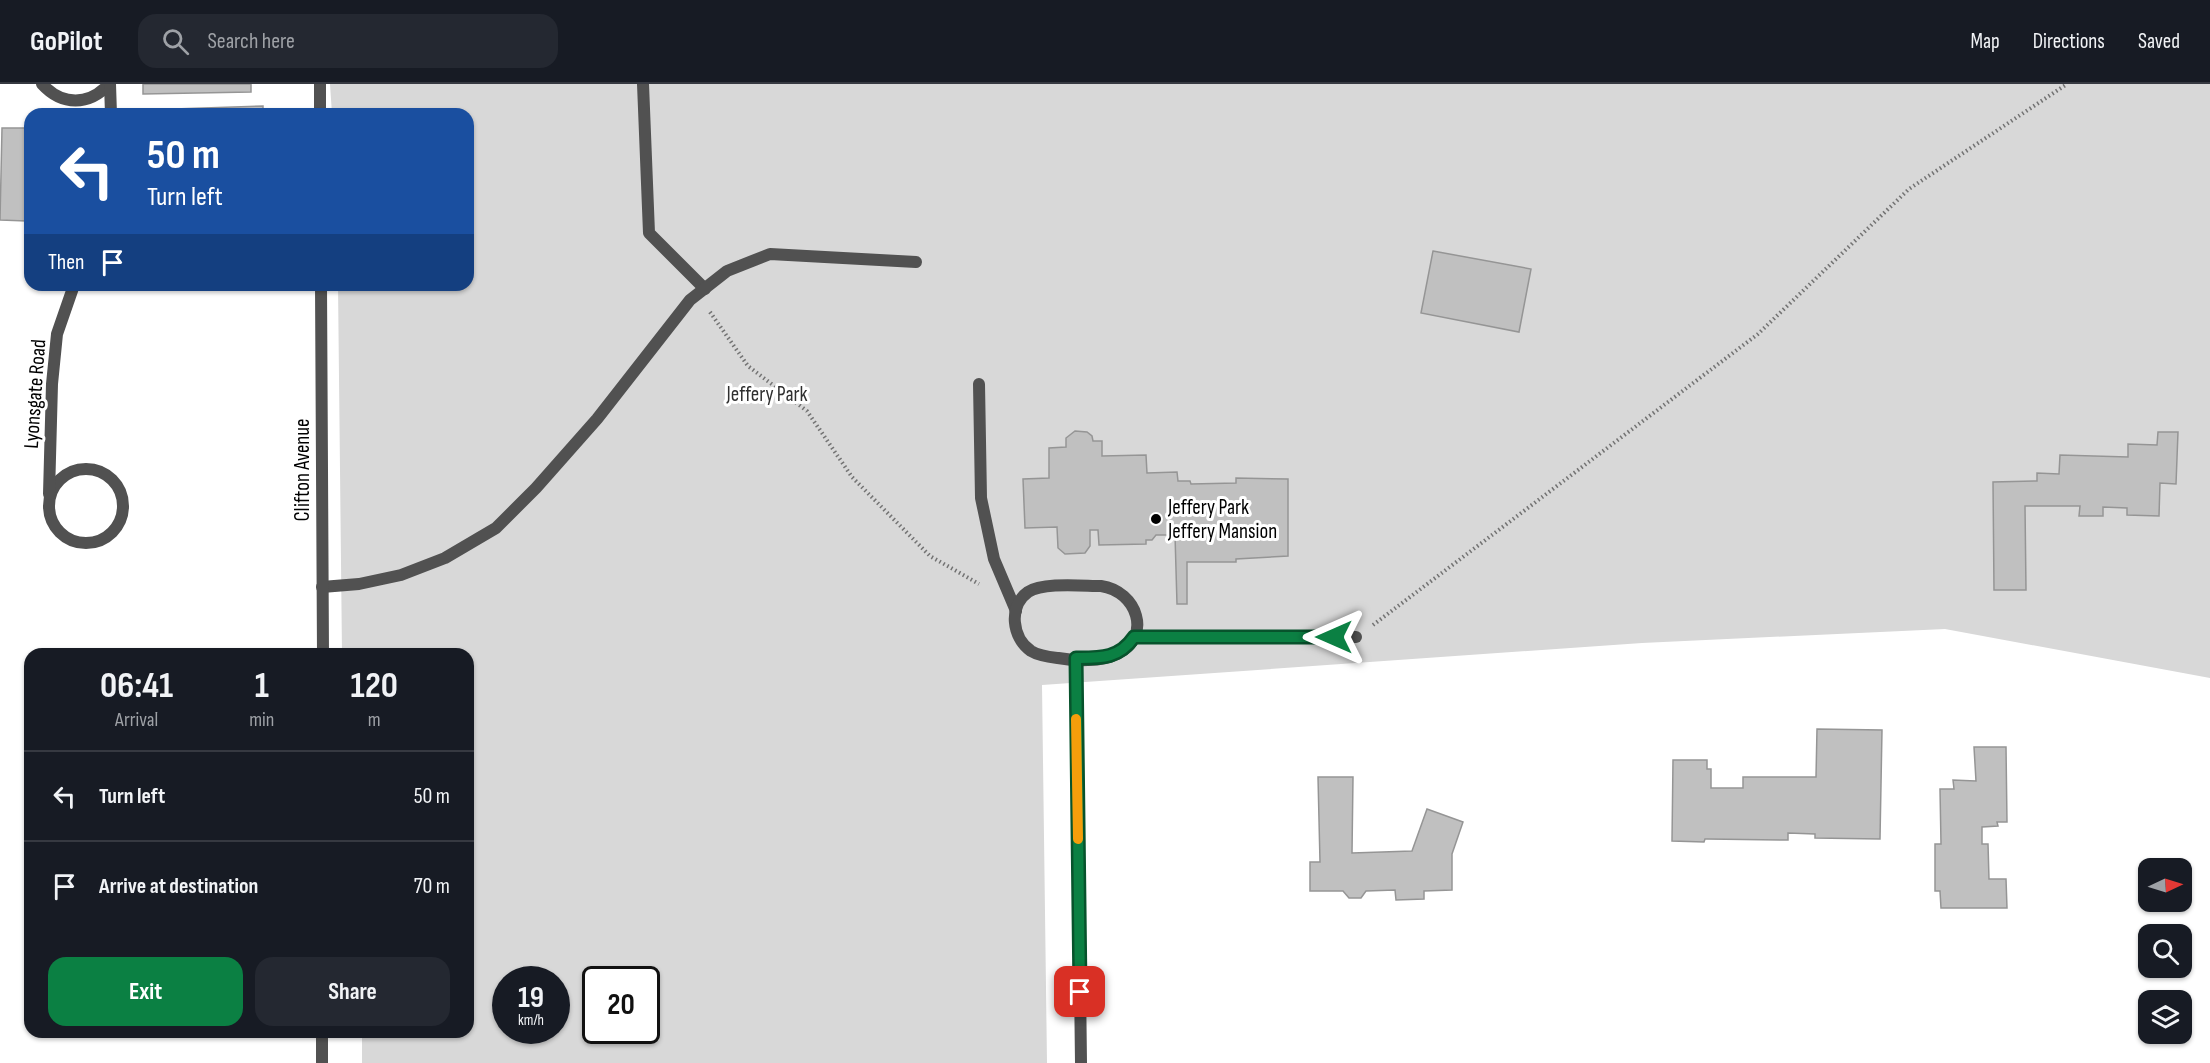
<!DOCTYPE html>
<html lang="en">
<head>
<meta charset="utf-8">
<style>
  :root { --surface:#171b24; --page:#242831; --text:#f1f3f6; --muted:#9ea1a6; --line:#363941; --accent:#0b8043 }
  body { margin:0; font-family:"Sofia Sans Condensed",sans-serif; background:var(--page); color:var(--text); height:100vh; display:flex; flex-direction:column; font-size:22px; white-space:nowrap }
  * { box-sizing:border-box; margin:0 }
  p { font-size:20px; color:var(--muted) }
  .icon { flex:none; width:33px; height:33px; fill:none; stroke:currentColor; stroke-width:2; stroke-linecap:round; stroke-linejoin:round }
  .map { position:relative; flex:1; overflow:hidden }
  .panel { position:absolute; left:24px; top:564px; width:450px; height:390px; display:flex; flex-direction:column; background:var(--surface); border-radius:18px; box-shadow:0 2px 4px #0004 }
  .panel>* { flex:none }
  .top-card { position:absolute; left:24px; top:24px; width:450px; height:183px; border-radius:18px; box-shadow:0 2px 4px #0004; background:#1a4fa0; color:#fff; overflow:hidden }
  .needle { width:39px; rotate:86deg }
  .fabs { position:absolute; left:2138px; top:774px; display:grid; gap:12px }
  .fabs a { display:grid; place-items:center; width:54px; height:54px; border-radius:12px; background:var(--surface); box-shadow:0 2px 4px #0004; font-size:30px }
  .speed { position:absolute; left:492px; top:882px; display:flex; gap:12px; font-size:30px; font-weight:700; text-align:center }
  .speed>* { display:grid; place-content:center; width:78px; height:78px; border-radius:50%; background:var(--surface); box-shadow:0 2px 4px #0004; line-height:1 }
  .speed small { font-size:15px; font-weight:400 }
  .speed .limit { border:3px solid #111; border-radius:9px; background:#fff; color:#111 }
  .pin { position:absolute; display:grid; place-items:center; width:51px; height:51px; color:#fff; margin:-26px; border-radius:12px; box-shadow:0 3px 9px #0006 }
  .me { position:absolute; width:66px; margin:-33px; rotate:270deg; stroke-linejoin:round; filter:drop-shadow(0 0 4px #0008) }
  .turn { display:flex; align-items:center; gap:21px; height:126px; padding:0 24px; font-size:27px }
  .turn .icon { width:78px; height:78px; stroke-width:2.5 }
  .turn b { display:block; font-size:42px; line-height:51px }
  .then { display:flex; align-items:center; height:57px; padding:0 24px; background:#0003; gap:12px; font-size:22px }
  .eta { display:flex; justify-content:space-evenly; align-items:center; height:102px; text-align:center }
  .eta b { font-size:36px; font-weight:700; line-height:42px }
  .primary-button { display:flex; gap:12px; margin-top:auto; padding:12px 24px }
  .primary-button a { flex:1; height:69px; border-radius:18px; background:var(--accent); color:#fff; font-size:24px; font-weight:700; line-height:69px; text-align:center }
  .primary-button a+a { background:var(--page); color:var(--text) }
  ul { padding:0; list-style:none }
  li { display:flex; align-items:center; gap:18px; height:90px; padding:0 24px; border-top:2px solid var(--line) }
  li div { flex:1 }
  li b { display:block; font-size:22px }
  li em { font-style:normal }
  header { display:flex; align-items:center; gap:36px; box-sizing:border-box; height:84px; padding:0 30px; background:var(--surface); border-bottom:2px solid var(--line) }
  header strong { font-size:28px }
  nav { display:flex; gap:33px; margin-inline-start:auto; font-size:21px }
  .search { width:420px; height:54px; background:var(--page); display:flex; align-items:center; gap:15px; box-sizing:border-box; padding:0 21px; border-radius:18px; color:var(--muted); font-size:22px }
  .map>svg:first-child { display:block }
  .green { fill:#d8d8d8; fill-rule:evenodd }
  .building { fill:#c0c0c0; stroke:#959595; stroke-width:1.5 }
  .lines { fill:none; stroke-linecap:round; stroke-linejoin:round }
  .path { stroke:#737373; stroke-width:4; stroke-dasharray:1.5 3; stroke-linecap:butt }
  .service { stroke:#515151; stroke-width:12 }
  .minor { stroke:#515151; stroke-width:12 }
  .route-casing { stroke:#07532c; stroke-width:15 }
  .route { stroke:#0b8043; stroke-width:10 }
  .slow { stroke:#f59e0b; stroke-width:10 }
  .poi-dot { fill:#000; stroke:#fff; stroke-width:2 }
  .labels { text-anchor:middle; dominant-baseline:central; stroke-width:6; stroke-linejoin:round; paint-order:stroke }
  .street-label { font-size:21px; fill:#000; stroke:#fff }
  .park-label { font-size:21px; fill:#2f2f2f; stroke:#fff }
  .poi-label { font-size:21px; fill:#000; stroke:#fff; text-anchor:start }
</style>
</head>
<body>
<header>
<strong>GoPilot</strong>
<div class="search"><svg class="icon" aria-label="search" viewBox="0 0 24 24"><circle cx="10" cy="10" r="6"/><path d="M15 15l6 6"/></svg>Search here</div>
<nav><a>Map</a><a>Directions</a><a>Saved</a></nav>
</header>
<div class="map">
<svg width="2210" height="979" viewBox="0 0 2210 979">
  <rect width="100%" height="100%" fill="#fff"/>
  <path class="green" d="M330,0h1880v594l-265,-49 -303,14 -600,42 5,378h-685v-31h106v-378h-126l-4,-369h130v-171h-136zM506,896h50v50h-50zM596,896h50v50h-50z"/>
  <g class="building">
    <path d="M143,0h108v8l-108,2z"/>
    <path d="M263,22v8h-118v-4z"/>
    <path d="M2,44h28v60l-4,1v32l-26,-1z"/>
    <path d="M1433,167l98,18 -12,63 -98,-19z"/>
    <path d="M1075,347l12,1 5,4 1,5h9v15l44,-1 1,18 30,-1 1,9h12l1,3 45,-1v-5l52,1v77l-52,3v3h-49v42h-10l-2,-69h-19l-4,5h-6v4l-47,1 -1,-15h-8v16l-5,7 -20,1 -7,-6 -1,-21 -32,1 -2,-49 26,-1v-30l17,-1v-9z"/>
    <path d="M2158,348h20l-2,52 -16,-1 -1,33 -32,-1v-7l-24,-1v9h-24l1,-10h-55l1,84h-32l-1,-108 44,-1v-8l22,1 1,-19 68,2v-13l29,1z"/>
    <path d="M1817,645l65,1 -2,109 -65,-1v-4l-27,-1v7l-81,-1h-2l-1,3 -32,-1 1,-81h34v9h4v19h32v-11h73z"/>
    <path d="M1974,663h32l1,75h-10l1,4 -16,1v17h6l1,35h17l1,29h-66l-1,-17h-5v-47h6l-1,-55h14l-1,-9 23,1z"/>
    <path d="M1318,693h35l-1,76 60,-2 15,-42 36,13 -11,32v36l-28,1v8l-28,1 -1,-10 -29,1 -5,7h-12l-6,-7h-33v-29h10z"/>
  </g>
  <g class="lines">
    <g class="path">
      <path d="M710,228l38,54 59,45 45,66 78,79 49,28"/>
      <path d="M1373,541l385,-291 151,-145 158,-105"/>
    </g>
    <g class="service">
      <path d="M643,0l6,149 56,56"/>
      <path d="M979,300l2,114 13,61 22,52"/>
      <path d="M1101,502c36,5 52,51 16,68 -15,8 -43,7 -59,4 -9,-1 -19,-2 -27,-7 -19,-13 -23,-45 -3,-59 15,-10 55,-6 73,-6z"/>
      <path d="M322,503l37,-3 42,-9 44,-17 51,-30 40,-40 61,-69 93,-119 37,-29 43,-17 146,8"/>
      <path d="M1134,553h222"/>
      <path d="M1076,575l5,404"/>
    </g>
    <g class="minor">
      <path d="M42,0c20,22 47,22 67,0"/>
      <path d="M110,0l1,30"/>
      <path d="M320,0v30"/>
      <path d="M321,201l2,369"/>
      <circle cx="86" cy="422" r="37"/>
      <path d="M49,410l3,-110 5,-50 17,-49"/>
      <path d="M322,979v-31"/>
    </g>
  </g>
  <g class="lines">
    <defs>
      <path id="route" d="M1080,908l-4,-334c24,0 43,1 58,-21h200"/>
    </defs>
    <use href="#route" class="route-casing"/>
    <use href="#route" class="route"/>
    <path class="slow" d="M1076,635l2,120"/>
  </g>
  <circle class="poi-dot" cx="1156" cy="435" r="6"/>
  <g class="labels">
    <g class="street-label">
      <text transform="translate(35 310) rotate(-86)">Lyonsgate Road</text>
      <text transform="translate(302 386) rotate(-90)">Clifton Avenue</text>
    </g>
    <g class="park-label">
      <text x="767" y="310">Jeffery Park</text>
    </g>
    <g class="poi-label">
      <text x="1168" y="423">Jeffery Park<tspan x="1168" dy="24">Jeffery Mansion</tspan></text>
    </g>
  </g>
</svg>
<div class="fabs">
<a><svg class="needle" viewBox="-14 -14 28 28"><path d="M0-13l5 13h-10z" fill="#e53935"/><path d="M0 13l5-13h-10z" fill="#9ea1a6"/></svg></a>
<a><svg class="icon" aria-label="search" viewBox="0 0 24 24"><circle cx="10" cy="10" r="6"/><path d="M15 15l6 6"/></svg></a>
<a><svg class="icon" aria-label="layers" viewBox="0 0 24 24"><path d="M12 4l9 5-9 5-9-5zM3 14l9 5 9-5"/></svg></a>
</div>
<div class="speed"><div>19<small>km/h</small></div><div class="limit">20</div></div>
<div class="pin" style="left:1080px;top:908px;background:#d93025"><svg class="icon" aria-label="arrive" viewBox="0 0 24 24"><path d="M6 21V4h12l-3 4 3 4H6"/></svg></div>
<svg class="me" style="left:1334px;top:553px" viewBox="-20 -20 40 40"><path d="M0-17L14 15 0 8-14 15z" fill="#0b8043" stroke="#fff" stroke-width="4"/></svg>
<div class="top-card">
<div class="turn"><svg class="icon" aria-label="left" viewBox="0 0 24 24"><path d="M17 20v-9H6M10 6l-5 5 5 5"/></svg><div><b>50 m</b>Turn left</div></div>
<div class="then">Then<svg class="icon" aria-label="arrive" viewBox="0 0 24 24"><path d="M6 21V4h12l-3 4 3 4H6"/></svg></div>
</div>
<section class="panel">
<div class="eta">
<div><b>06:41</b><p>Arrival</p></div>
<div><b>1</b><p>min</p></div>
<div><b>120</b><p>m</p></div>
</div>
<ul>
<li><svg class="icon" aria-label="left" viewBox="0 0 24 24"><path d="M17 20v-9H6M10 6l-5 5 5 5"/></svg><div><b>Turn left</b></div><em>50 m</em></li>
<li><svg class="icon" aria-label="arrive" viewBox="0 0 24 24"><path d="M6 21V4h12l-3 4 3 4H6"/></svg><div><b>Arrive at destination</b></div><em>70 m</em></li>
</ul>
<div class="primary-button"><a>Exit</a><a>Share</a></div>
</section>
</div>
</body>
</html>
